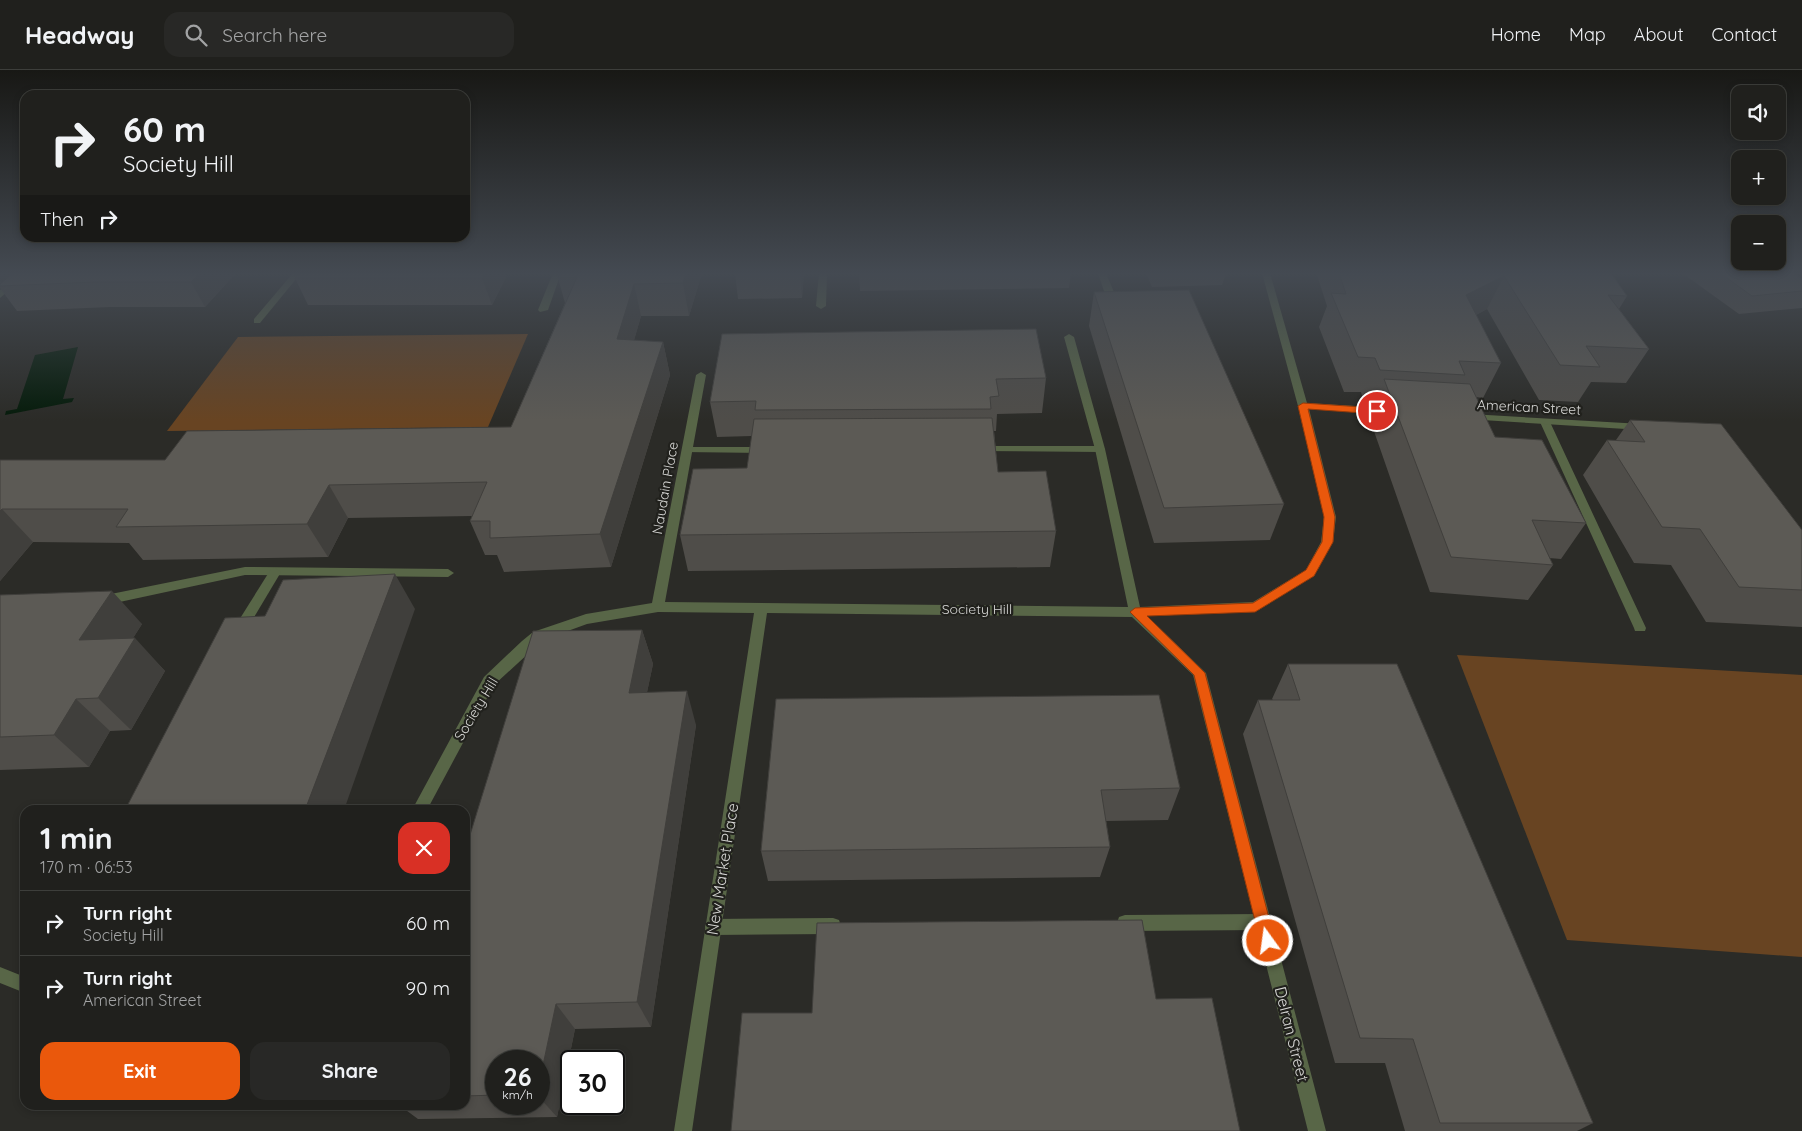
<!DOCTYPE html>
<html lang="en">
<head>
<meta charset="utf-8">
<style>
  :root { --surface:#20201d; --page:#282826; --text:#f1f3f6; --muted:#a2a3a4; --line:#3d3e3b; --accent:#ea580c }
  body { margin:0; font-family:Quicksand,sans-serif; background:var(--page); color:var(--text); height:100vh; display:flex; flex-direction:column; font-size:19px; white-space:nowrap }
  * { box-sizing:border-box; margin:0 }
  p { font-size:16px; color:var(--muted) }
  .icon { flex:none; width:28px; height:28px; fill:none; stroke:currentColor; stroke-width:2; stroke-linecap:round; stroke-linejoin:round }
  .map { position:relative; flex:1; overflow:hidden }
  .side { position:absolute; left:20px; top:735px; width:450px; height:305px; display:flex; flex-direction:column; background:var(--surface); border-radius:15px; box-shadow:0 2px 8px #0003,0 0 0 1px var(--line) }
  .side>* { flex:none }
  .guide { position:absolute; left:20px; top:20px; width:450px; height:152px; border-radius:15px; box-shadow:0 2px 8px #0003,0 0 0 1px var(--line); background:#20201d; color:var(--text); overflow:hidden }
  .buttons { position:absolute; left:1731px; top:15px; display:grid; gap:10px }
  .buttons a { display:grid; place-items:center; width:55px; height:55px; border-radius:10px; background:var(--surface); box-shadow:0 2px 8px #0003,0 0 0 1px var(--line); font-size:25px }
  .speed { position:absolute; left:485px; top:980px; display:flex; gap:10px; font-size:25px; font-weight:700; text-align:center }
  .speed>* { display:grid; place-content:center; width:65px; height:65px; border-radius:50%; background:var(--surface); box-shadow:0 2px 8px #0003,0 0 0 1px var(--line); line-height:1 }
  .speed small { font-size:12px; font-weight:400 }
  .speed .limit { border:2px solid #111; border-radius:8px; background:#fff; color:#111 }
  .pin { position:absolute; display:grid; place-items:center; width:42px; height:42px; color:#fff; margin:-21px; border:2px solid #fff; border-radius:50%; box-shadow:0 1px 5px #0007 }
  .me { position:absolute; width:55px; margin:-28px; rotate:346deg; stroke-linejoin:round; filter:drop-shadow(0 0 4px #0008) }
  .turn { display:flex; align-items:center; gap:18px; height:105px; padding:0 20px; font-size:22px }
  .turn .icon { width:65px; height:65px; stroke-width:2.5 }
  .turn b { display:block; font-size:35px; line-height:42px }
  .then { display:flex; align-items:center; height:48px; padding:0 20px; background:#0003; gap:10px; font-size:19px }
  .round { display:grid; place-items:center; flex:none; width:52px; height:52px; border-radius:15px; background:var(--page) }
  .headline { display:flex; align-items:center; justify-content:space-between; height:85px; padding:0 20px }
  h1 { font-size:30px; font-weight:800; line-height:38px }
  .action { display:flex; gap:10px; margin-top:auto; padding:10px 20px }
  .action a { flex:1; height:58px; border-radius:15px; background:var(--accent); color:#fff; font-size:20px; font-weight:800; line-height:58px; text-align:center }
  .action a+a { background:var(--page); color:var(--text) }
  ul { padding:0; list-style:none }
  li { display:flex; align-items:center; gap:15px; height:65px; padding:0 20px; border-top:1px solid var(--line) }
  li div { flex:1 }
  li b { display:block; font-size:19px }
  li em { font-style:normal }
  header { display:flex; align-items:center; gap:30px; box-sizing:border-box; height:70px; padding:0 25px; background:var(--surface); border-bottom:1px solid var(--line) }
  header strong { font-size:24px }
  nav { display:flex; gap:28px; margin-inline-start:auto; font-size:18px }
  .search { width:350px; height:45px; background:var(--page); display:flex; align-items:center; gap:12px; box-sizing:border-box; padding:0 18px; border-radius:15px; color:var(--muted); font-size:19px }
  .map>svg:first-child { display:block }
  .green { fill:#684422 }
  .water { fill:#051b0a }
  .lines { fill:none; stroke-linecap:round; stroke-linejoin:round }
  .lane { fill:#586647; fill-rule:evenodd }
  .street { fill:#586647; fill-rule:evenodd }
  .wall { fill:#4f4d49; fill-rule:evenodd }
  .shaded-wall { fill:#403f3c }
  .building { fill:#5c5a55; stroke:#403f3c }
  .route { fill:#ea580c; stroke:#983908 }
  .labels { text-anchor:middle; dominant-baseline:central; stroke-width:4.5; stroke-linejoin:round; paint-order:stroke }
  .street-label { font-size:14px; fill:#d7d7d5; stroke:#21211d }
  .near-street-label { font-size:16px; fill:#d7d7d5; stroke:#21211d }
</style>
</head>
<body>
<header>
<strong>Headway</strong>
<div class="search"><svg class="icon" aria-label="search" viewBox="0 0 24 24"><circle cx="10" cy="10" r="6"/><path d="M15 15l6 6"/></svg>Search here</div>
<nav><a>Home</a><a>Map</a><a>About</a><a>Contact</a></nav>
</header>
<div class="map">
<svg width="1802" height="1061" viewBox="0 0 1802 1061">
  <rect width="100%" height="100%" fill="#2b2b27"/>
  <g class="green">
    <path d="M528,264l-40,93 -321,4 71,-94z"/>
    <path d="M1457,585l345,20v282l-235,-17z"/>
  </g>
  <path class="water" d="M78,277l-15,52 11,-1 -2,4 -67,13 1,-4 11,-2 18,-54z"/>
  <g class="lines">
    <g class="lane">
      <path d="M1545,349l5,3 96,206 -1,3h-10l-1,-3 -94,-206z"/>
      <path d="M980,376h120l5,3 -5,3 -124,-1 -1,-2z"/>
      <path d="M687,377h80l5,3 -5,3 -84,-1 -1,-2z"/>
      <path d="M245,497l203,2 6,4 -6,4 -203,-2 -144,31 -6,-5 6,-5z"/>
      <path d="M1263,844l6,2 2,6 -2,6 -6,2 -138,1 -6,-2 -2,-6 2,-6 6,-2z"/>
      <path d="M833,848l6,2 2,6 -2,6 -6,2 -120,1 -6,-2 -2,-6 2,-6 6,-2z"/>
    </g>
    <g class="street">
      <path d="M20,203h9l-29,25v-8z"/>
      <path d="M293,203h8l-41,50h-6v-4z"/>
      <path d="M553,203h8l-13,37 -8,2 -2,-2z"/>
      <path d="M819,203h8l-1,33 -5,3 -5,-3z"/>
      <path d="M1098,203h8l10,24 -2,2 -8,-2z"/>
      <path d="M1262,203h8l37,130 81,5 5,3 -5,3 -79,-5 27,108 -3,25 -19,34 -59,36 -108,4 59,57 120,458h-18l-115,-456 -61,-58 -365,-4 -75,518h-18l80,-518 -96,-1 -71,12 -44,16 -49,45 -67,125h-15l72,-133 38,-36 11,-9 53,-18 66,-11 44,-228 5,-3 5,3 -41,227 463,5 -33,-158 -31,-112 5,-3 5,3 31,112 35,158 113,-5 53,-32 15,-28 3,-25 -26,-111z"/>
      <path d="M1470,344l172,10 5,3 -5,3 -176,-11 -1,-2z"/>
      <path d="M275,498l6,4 -37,62h-10l-1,-3 1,-3 37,-59z"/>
      <path d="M0,897l25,10v16l-25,-10z"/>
    </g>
  </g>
  <g class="wall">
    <path d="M0,203h280l-1,1h-44l-30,33h-95l-93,4 -17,-23z"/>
    <path d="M508,203l-16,32h-184l-13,-27z"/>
    <path d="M702,203l-13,43h-48l-7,24 29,2 7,33 -59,192 -107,5 -7,-17h-12l-15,-34 2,-5 -124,2 -20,39 -185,3 -14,-17 -96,-1 -33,39v-121h165l346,-33 54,-124 -7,-25z"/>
    <path d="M735,203h69l-2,25 -64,1z"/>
    <path d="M859,203h212l-2,15 -209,3z"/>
    <path d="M1146,203h80l-4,12 -70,2z"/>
    <path d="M1318,203h293l16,23 -8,13 30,40 -23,34 -35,-1 -13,20 -39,-2 -52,-91 -11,6 25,48 -18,35 -7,-1 19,40 91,86 -25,36 -12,-1 4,7 -25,35 -98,-8 -62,-178 4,-9h-7l-4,-13h-17l-25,-65 8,-21 -10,-31z"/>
    <path d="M1682,203h111l9,6v29l-63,6z"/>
    <path d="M1094,222l190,212 -14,36 -116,3 -65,-217z"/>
    <path d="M722,264l324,44 -4,35 -45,1 -1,17h-2l4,41 58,59 -6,36 -362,4 -8,-36 67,-67 5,-32 -35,1 -7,-35z"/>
    <path d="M1630,350l172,110v97l-96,-5 -35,-57 -37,-2 -51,-88 24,-35h9z"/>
    <path d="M0,525l142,29 -9,14 32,33 -34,59 -21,1 -21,36 -89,3z"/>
    <path d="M642,560l11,34 -6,28 49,33 -45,302 -76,2 -18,88 -139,2 -19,-14h66v-254zM496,991h43v43h-43z"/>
    <path d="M1288,594l305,459 -16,8h-172l-20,-68h-50l-92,-329 15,-34h15l-1,-1z"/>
    <path d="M776,629l404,89 -12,32 -62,1 4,26 -10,30 -332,4 -7,-30z"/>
  </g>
  <g class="shaded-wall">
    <path d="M0,203h9l3,4 -9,8 -3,-4z"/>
    <path d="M200,203h34l1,1 -30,33 -14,-25z"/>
    <path d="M485,203h23l-16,32 -10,-27z"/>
    <path d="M686,203h16l-13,43 -6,-33z"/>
    <path d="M800,203h4l-2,25z"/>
    <path d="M1504,206l-17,33 -37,20 16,-34z"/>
    <path d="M634,214l7,32 -16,56 -8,-33z"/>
    <path d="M663,272l7,33 -59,192 -11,-33z"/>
    <path d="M329,415l19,33 -20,39 -21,-33z"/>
    <path d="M2,439l31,33 -33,39v-70z"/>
    <path d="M395,504l20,35 -71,201h-39z"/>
    <path d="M112,521l30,33 -31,49 -32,-33z"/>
    <path d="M642,560l11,34 -13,62 -11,-33z"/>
    <path d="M135,568l30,33 -34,59 -33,-32z"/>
    <path d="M687,621l9,34 -45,302 -14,-25z"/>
    <path d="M76,629l34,32 -21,36 -35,-32z"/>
    <path d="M556,934l19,25 -18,88 -18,-20v-13z"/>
  </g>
  <g class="building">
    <path d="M13,203h187l-9,9h-97l-94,4v-2z"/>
    <path d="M299,203h186l-3,5h-187z"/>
    <path d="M560,203h126l-3,10 -49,1 -17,55 46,3 -63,192 -110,4v-17h-20l17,-39 -158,3 -22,39 -191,3 12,-18h-126l-2,2v-51h165l22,-29 324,-4 66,-150 -19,1z"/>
    <path d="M1339,203h272l16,23 -19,-1 41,54 -63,-3 14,21 -40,-2 -56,-89 -38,19 35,68 -42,-2 6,14 -85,-5 -5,-12 -17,-1 -27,-64 15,1z"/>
    <path d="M1720,203h73l9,6v12l-50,5z"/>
    <path d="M1189,220l95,214 -120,4 -70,-216z"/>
    <path d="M1036,259l10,49 -50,1 3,17 -9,1 1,12 -236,1 1,-9 -46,1 12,-68z"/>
    <path d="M1384,309l86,5 25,53 47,3 44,83 -54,-3 21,45 -102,-8z"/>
    <path d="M992,348l6,54 48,-1 10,60 -376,4 13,-66 54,-1 7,-49z"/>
    <path d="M1630,350l91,4 81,106v60l-63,-3 -39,-58 -38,-2 -55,-87 38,2z"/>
    <path d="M395,504l-90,236h-180l100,-192 40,-2 18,-36z"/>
    <path d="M112,521l-33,49 56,-2 -37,60 -22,1 -22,36 -54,2v-142z"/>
    <path d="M642,560l-13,63 58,-2 -50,311 -81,2 -17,80v-23h-43v34l-31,1v-245l68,-220z"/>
    <path d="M1288,594h109l196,459h-153l-27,-84 -53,-1 -102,-338h42z"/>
    <path d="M1159,625l21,93 -79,2 9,57 -349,4 15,-152z"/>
    <path d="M1142,850l14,79 56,-1 28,133h-509l11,-118h70l5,-90z"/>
  </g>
  <linearGradient id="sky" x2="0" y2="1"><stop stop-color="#181815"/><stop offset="0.58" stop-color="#444a52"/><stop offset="1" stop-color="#444a52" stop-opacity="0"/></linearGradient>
  <rect width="1802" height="351" fill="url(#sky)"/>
  <path class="route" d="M1303,333l74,5 5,3 -5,3 -69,-5 27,108 -2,25 -19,34 -59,36 -108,4 58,57 70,268 -2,5 -5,2 -5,-2 -3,-5 -66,-266 -64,-63 5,-4 118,-5 53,-33 16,-28 2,-25 -26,-111z"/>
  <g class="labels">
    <g class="street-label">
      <text transform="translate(1529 337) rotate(3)">American Street</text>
      <text transform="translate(665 418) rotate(-80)">Naudain Place</text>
      <text x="977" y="539">Society Hill</text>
      <text transform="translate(476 639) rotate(-59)">Society Hill</text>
    </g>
    <g class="near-street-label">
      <text transform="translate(722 799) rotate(-81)">New Market Place</text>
      <text transform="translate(1292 964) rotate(76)">Delran Street</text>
    </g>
  </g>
</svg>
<div class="buttons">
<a><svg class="icon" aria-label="sound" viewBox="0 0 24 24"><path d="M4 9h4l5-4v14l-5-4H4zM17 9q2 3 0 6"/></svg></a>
<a>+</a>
<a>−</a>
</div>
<div class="speed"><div>26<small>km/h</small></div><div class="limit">30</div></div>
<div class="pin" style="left:1377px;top:341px;background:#d93025"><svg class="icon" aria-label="arrive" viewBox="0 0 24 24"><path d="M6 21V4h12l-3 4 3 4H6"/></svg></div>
<svg class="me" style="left:1268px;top:871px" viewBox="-20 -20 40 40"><circle r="17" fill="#ea580c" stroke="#fff" stroke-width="3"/><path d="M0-11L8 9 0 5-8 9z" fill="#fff"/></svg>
<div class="guide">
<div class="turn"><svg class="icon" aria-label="right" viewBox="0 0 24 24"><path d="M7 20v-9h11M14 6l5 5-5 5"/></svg><div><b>60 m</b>Society Hill</div></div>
<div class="then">Then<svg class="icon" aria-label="right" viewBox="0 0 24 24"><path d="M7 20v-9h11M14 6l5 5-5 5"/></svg></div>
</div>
<section class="side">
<div class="headline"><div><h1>1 min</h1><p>170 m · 06:53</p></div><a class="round" style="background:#d93025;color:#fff"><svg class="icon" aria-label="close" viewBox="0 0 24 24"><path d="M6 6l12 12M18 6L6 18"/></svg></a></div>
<ul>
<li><svg class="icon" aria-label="right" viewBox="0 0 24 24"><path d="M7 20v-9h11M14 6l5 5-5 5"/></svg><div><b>Turn right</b><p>Society Hill</p></div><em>60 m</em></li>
<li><svg class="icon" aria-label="right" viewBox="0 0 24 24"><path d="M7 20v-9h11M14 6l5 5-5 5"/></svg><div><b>Turn right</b><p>American Street</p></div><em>90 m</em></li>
</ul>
<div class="action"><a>Exit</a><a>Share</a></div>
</section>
</div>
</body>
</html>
